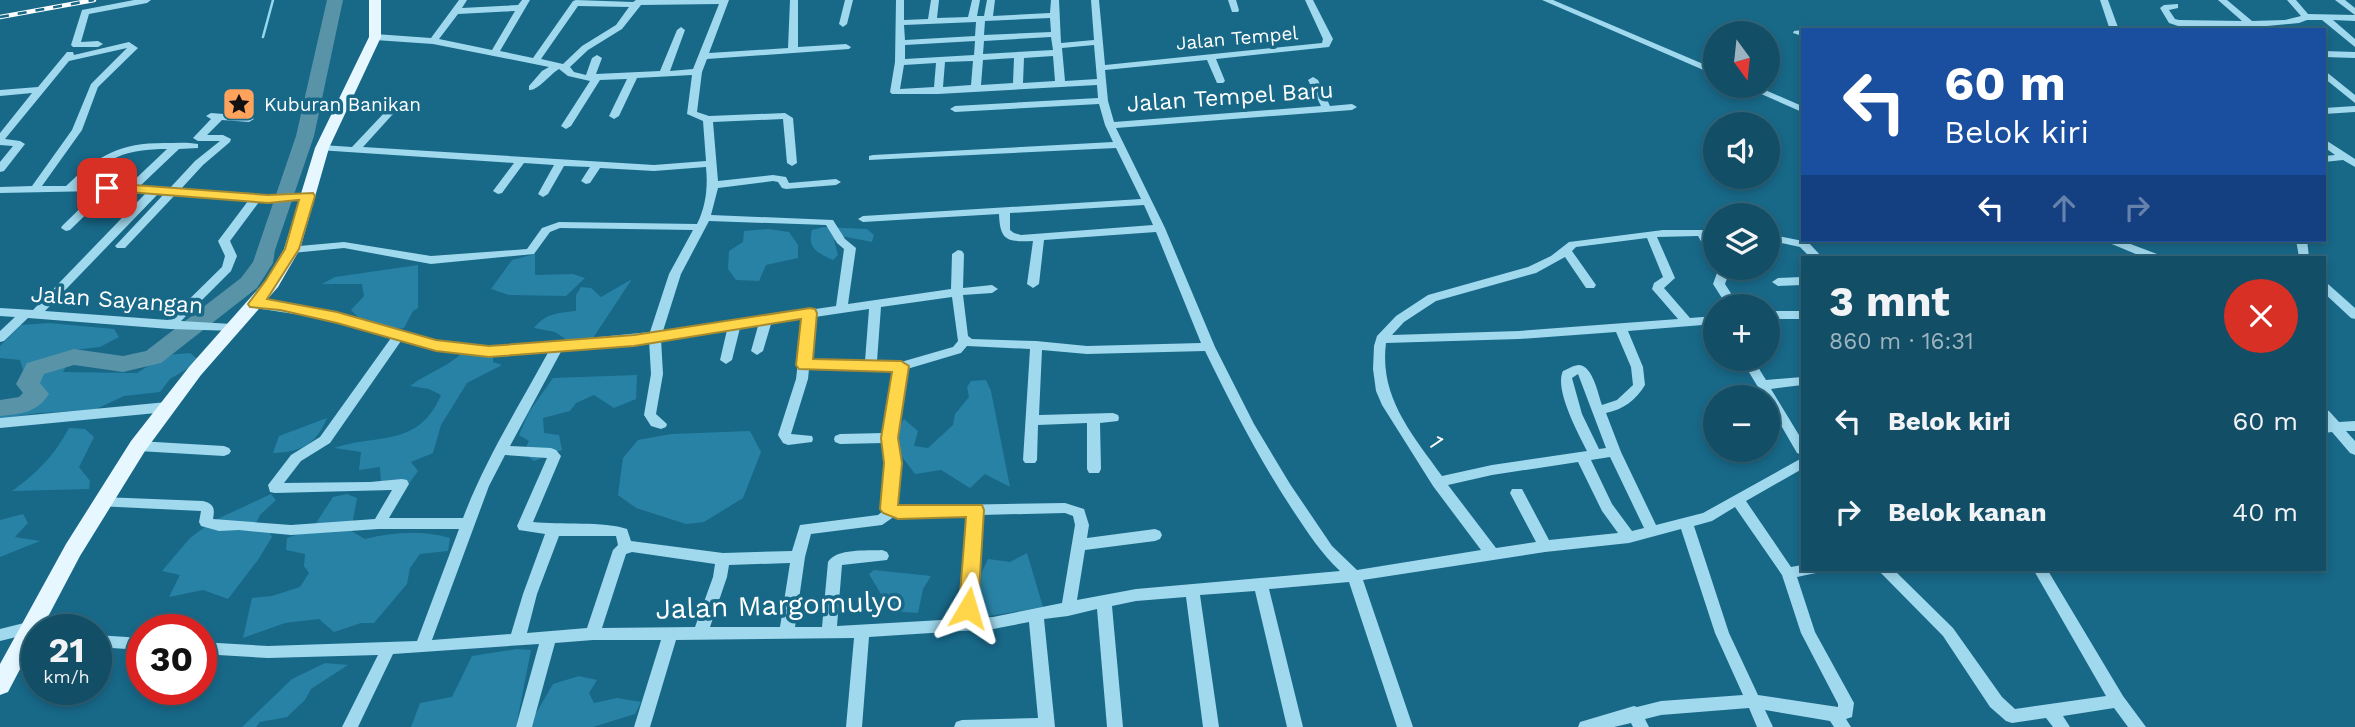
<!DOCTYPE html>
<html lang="id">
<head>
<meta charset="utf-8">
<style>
  :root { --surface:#124e66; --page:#1f586f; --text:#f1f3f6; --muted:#9cb4bf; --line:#31657a }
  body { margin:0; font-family:"Work Sans",sans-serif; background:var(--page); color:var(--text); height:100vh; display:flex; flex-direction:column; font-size:26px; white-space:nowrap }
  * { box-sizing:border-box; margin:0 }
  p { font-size:23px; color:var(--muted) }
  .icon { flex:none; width:38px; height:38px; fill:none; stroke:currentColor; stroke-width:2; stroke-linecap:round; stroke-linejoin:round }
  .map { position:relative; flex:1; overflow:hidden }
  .drawer { position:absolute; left:1801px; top:256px; width:525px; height:315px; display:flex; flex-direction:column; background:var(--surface); border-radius:0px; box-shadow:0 4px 10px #0003,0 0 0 2px var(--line) }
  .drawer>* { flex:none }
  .guide { position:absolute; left:1801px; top:28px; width:525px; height:214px; border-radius:0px; box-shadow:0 4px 10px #0003,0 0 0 2px var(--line); background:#1a4fa0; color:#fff; overflow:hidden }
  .needle { width:46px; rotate:165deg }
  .tools { position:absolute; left:1703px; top:21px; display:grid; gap:14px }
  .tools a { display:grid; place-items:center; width:77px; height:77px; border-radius:50%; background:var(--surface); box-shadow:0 4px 10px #0003,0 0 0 2px var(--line); font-size:35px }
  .speed { position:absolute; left:21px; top:614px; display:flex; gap:14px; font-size:35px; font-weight:700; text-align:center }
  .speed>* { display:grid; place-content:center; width:91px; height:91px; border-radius:50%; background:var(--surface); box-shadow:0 4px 10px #0003,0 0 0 2px var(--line); line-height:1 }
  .speed small { font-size:18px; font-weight:400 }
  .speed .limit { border:10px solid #d22; background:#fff; color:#111 }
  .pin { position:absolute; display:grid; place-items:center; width:60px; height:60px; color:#fff; margin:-30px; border-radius:14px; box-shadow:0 4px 10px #0006 }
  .me { position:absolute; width:77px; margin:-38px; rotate:7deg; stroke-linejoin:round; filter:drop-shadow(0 0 5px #0008) }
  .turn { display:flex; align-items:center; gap:24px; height:147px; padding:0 28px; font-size:32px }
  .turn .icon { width:91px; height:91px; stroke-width:2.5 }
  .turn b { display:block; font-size:49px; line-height:60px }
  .lanes { display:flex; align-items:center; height:66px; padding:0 28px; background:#0003; justify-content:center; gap:35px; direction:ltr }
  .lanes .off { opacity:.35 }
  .round { display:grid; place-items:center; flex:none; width:74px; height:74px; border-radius:37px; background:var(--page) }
  .head { display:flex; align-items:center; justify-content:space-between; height:119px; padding:0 28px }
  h1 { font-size:42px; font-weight:700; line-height:52px }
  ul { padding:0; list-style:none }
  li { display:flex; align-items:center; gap:21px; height:91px; padding:0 28px }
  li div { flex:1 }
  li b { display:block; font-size:26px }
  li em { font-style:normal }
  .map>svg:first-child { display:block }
  .green { fill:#2882a5 }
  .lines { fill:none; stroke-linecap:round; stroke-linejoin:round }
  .stream { stroke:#93d8ef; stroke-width:2.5 }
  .river { fill:#5993a8; fill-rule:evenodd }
  .minor { fill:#a0d8ed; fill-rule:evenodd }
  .major { fill:#e6f7ff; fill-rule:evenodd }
  .rail-casing { stroke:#fff; stroke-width:4.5 }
  .rail { stroke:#186888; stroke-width:2.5; stroke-dasharray:9; stroke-linecap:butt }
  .route { fill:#ffd54a; stroke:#a68a30; stroke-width:2 }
  .labels { text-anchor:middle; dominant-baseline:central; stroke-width:7; stroke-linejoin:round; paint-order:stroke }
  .far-street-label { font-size:19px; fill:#fff; stroke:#186888 }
  .far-poi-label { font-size:19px; fill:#fff; stroke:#186888; text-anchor:start }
  .street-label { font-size:23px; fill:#fff; stroke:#186888 }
  .near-street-label { font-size:28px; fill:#fff; stroke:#186888 }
</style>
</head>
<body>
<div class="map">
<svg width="2355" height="727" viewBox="0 0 2355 727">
  <rect width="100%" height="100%" fill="#186888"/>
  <g class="green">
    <path d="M824,227l43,2 7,6 -2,7 -31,-6 -7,4 4,15 -5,5c-15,-7 -26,-11 -21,-30z"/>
    <path d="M768,229l21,3 9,13v13l-32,7 -7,16 -23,-1 -8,-11 1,-18 14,-9 1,-11z"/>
    <path d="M535,254v21l38,-1 12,4 -19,18 -57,-1 -18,-6 21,-29z"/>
    <path d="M418,265v43l-5,3 -9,17c-16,3 -43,-5 -53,-18l13,-14 -2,-12h-40l13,-7z"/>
    <path d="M632,279l-39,59 -26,2 -12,-8 -21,-4c12,-15 24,-15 42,-17v-16l5,-8 10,1 10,9z"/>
    <path d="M49,323l65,6 5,8 -19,10 -25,3 -51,23 -4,-13 -20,-2v-12l21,-21z"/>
    <path d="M190,353l10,8 -30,18 -10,13 -36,4 -30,14 -56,3 -38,6v-10c20,2 33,-1 46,-17l-9,-12 1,-6 8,-6 21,-4 -4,8 74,1 29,-18z"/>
    <path d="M462,353h31v9l9,3 -35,18 -26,42 -8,28 -22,9 7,9 -10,14 -15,5 -12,-7 -1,-16 -21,3 2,-18 -27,-4c46,-15 84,0 107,-53l-12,-6 -19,-3c17,-13 36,-18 52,-33z"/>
    <path d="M637,375l-1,24 -22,9 -20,-13 -18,8 -6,8 -27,7 1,15 15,2 3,15 -28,11 -11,-8 6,-12 -10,-6 10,-23 24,-34z"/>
    <path d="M986,380l5,11 19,96 -25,-13 -15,14 -29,-18 -26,4 -13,-17 -9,-20 11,-18 14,12 -4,15 14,2 25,-23 2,-11 14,-17 -2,-10 4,-6z"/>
    <path d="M327,418c-11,26 -25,34 -54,35l6,-17z"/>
    <path d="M69,428l16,1 9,8 -15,30 11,14 -1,8 -77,2c25,-18 42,-35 57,-63z"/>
    <path d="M750,431l11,21 -18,46 -39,24 -18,2 -50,-16 -18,-13 5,-37 15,-18 33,-6z"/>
    <path d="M271,494l5,6 -16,15 -7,14h15l4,8 -14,23 -30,39 -25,-9 -34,7 11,-22 -18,-4 28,-33 23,-17z"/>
    <path d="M347,494l10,4 -6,33 14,8c29,-7 56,-9 85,-1l-2,13 -28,3 -10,14 -3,16 -33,39h-13l-27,9 -15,-13 -34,4 -42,15 9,-40 20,-2 28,-9 9,-14 -5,-7 1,-12 -19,-4 1,-12 25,-9 21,-32z"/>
    <path d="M23,514l5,9 -13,14 25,4 -40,16v-37z"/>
    <path d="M1027,553l16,54 -60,10 -8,-6 -2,-20 15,-32 22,3z"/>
    <path d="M874,570l57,6 -8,13 -5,24 -27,-2 -22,-37z"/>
    <path d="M517,649l14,1 -15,77h-105l9,-24 32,-6 20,-41z"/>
    <path d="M325,663l23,2 -37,24 -6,11 -18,17 -27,5 -4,5h-14l50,-48z"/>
    <path d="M579,676l18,4 -8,13 5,10 23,-5 24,4 -6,12 -42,13h-65l25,-43z"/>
  </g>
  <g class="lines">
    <path class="stream" d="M263,37l10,-37"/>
    <path class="river" d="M327,0h16l-29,136 -39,114 -2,13 -16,25 -96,75 -38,9 -49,-7 -30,9 -4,9 9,11c-12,19 -29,20 -49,22v-16l19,-3 4,-4 -7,-9 11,-21 47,-14 49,7 23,-5 95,-73 12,-16 43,-126z"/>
    <g class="minor">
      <path d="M134,0h17l-4,3 -58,11 -8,28 17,-1 5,3 -5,3h-25l-2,-2 11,-35z"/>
      <path d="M459,0h8l-5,8 56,-3 4,-5h8l-30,51 33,7 40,-57 3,-1 57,2 3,-2h93l-20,53 79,-5 2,-48h8v47l48,-3 5,3 -2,2 -142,10 -5,13 -5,40 12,4 76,-3 8,5 4,45 -5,3 -5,-3 -4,-44 -70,3 5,59 55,-6 13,2 3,6 47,-4 5,3 -5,3 -50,4 -4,-1 -4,-6 -5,-1 -55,7 -7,27 122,5 12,19 11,9 -8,56 103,-15 1,-35 6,-4 4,1 2,3 -1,34 29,-3 6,4 -6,4 -29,2 5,41 4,3 64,2 51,5 114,-3 -45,-111 -112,8 -5,44 -6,4 -6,-4 6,-43c-26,1 -33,0 -34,-27l-136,8 -5,-3 5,-3 278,-17 -25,-51 -247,12v-4l4,-1 240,-13 -8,-17 -6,-21 -144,8 -5,-3 5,-3 143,-8 -1,-13 -159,9h-46l-2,-2 5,-30 1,-62h8v20l24,-1 3,-19h8l-2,18 31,-1 4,-17h8l-3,16h7l3,-16h8l-2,16 57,-3 1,-13h8l2,43 33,-3 -3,-40h8l6,65 217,-22 1,-4 -18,-39h8l20,39 -4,8 -113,12 9,22 -2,2h-6l-10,-23 -102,10 3,31 6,21 207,-16 -13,-26 5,-3 5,3 12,26 22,-2 5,3 -5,3 -236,18 49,100 50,119 39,77 36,60 42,62 25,24 124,-20 -48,-64 -51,-81 -6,-14 -3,-22 1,-23 3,-10 19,-20 32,-21 100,-28 23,-11 18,-14 94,-12h52v6h-6l6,10v14l-4,-1 -13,-23 -41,1 18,41 -11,10 26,30 25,-2v8l-87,7 15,36 2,18c-10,16 -21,24 -39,28l15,39 35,73 47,-12 99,-55v11l-56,32 45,66 11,-2v4h16l-2,4 -19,4 18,55 39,71 -2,14 -6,2 5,8h-17l-4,-6 -65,-11 8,17h-16l-8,-19 -88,7 -16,4 4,8h-16l-2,-4 -17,4h-36l2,-5 54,-16 3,1 24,-6 82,-6 -28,-62 -34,-104 -52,14 -84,9 -182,28 50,147h-16l-48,-145 -80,7 34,138h-16l-32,-136 -55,4 19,132h-16l-17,-130 -50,4 -24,5 11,121h-16l-10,-118 -29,7 -24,3 11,108h-101l2,-5 6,-2 76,-2 -9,-96 -36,7 -124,8 -7,90h-16l8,-89 -178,2 -26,87h-16l27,-87h-68l-38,3 -23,84h-16l23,-83 -146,10 -35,73h-16l36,-72 -110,3 -67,-4v-12l67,4 149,-5 42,-112h-80l-88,6 -52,-5 -20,1 -18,-5 -2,-4 2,-11 -104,-5 -2,-4 2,-4 5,-1 101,4c11,3 12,7 10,18l78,6 84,-6 17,-29 -117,3 -5,-1 -2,-7 23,-30 29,-18 71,-99 -77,-21 -59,-9 -6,-4 2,-3 34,2 29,6 116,31 59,8 161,-16 19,-58 24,-44 -133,-2 -10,4 -16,22 -103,10 -87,-16 -52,5 -4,-2 -2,-2 2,-2 56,-5 87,14 96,-7 15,-21 17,-6 138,2c9,-18 11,-37 9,-57l-52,4 -54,-3 -10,15 -4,1 -5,-3 9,-14 -26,-1 -16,28 -5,3 -5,-3 16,-29 -30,-2 -22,30 -4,1 -5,-3 21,-28 -196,-13v-4l4,-1 30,2 33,-35 3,-1 5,3 -30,33 291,18 52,-4 -3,-40 -16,-7 5,-39 -55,3 -18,38 -5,3 -5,-3 18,-37 -27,1 -29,46 -5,3 -5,-3 29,-45 -22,-5 -9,-7c-10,6 -21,22 -30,21v-4l13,-15 7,-4 -116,-23 -58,-4 -5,-3 5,-3 56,4zM719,4l-26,65 -23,2 15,-41 -4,-3 -4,3 -17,41 -64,3 6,-16 -5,-3 -5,3 -6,17 -12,-3 -4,-5 18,-17 34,-21 19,-24zM578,6l51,1 -13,18 -34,21 -19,18 -22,-5zM515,11l-23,39 -53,-11 19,-25zM1050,18l1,14 -67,3 1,-14zM976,22l-1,14 -70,4 -1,-15zM1051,37l2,13 -70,4 1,-13zM975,41l-1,14 -69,4v-14zM1094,45l3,34 -32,2 -3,-33zM1053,56l2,25 -32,2 1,-25zM1014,58l-1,25 -32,2 2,-25zM973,61l-2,24 -28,2 2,-25zM936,63l-2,24 -34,2 4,-24zM1144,205l9,20 -132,10 -7,-2 -4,-3v-17zM709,221l117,4 11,18 7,6 -8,57 -173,25 18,-57zM1647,238l16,39 -9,6 -2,6 26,30 -159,12 -127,4 12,-13 32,-21 100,-28 29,-16 21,31h8l2,-3 -24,-34 4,-4zM952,297l6,44 -5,6 -52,15 -24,-1 4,-54zM869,309l-4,52h-55l5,-44zM803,319l-7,60 -18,56 5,8 5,2 24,-3 1,-3 -1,-3 -21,-2 17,-55 1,-10 85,1 -10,63 -44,1 -5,2 -1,3 1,3 5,2 44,-1 2,20 -3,48 -5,4 -78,10 -8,26 -69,2 -92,-12 -4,-12c-22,-8 -68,-4 -94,-7l28,-66 -5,-6 -5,-2 -41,-2 53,-98 86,-8 2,34 -7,41 7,11 10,3 5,-2 1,-3 -11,-10 7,-40 -2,-35 66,-9 -7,30 6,4 6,-4 8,-32 18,-2 -7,25 6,4 6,-4 8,-27zM1616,332l15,35 2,18 -16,15 -15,5c-4,-11 -9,-39 -23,-40 -5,0 -11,4 -16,6 -9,18 15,62 24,80l-95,14 -50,11c-30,-42 -63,-79 -56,-133l133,-4zM401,341l58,13 30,2 61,-7c-31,57 -64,109 -87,169h-74l20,-34 -2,-4 -5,-1 -32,3 -86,1 17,-22 29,-18zM967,346l63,3 -7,111 2,3h10l2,-3 1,-35 49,-2v46l2,4h10l2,-4 -1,-46 18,-2 1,-3 -1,-3 -5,-2 -74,2 3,-65 45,4 118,-3c27,55 55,110 89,161 14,21 27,41 46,59l-204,18 -59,11 8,-50 70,-9 5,-2 2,-4 -2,-4 -5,-2 -68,9 2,-13 -5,-16 -19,-6 -169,3 4,-43 -4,-25 11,-69 54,-16zM1578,374l28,74 -7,1 -17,-35 -10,-36zM505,455l42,3 -30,68 2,4 26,4 -22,60 -12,40 -79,6 57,-154zM1610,457l34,71 -12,3 -20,-27 -21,-44zM1578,462l24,49 16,22 -69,7 -27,-51h-10l-2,4 26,49 -40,6 -48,-63 44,-10zM1735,507l47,68 19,58 37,71v3l-80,-12 -29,-62 -35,-107 18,-5zM1065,513l8,3 2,9 -13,78 -69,14 -19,1 7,-103zM895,516h73l-9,103 -122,7 5,-61 45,-5 2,-4 -2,-4 -5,-2c-16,1 -45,-2 -54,12l-6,65h-27l10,-70 6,-23 71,-9zM559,536h57l2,9 -5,5 -26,78 -60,5 10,-39zM632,552l83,12 -2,13 -18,50 -93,1 24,-74zM790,563l-10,64h-70l17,-50 2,-12z"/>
      <path d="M845,0h8l-6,24 -4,3 -4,-3z"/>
      <path d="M1228,0h8l3,10 -1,2h-6z"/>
      <path d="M1542,0h11l162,69v6z"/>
      <path d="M2100,0h8l11,30h-9z"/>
      <path d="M2218,0h9l25,21 33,-1 16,-4 -14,-16h9l12,14 47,1v6l-22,-1 22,19v8l-33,-27h-15l-8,3 -32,3h-89l-9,-3 -9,-15 4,-3 14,-1v4l-9,2 6,9 4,1 63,1z"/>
      <path d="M2335,0h10l10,8v7z"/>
      <path d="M1802,30v6l-9,-3 1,-2z"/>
      <path d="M129,42l9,6 -40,39 -16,43 -40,56h24c32,-31 54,-43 98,-43 11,0 23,-1 34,1v4l-19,1 -40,38 30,2 26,-28 25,-20h-22l-5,-3 18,-19 -5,-3 5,-3 38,3 5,3 -5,3 -27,-2 -15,15h16l8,4 -1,3 -27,23 -23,25 88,6 40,-3 5,3 -5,3 -49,3 -29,39 7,15 -6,15 -50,50 51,3 4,1 2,3 -2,3 -66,-2 -142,-11 -24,23 -4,1v-11l15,-14 -15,-1v-8l33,2 112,-116 -35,-3 -40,39 -4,1 -5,-3 1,-2 36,-35 -98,2v-6l32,-1 40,-56 19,-46 36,-36 -58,13 -64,78 15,2 5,3 -21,27 -4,1v-10l13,-16 -13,-1v-12l32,-40 -32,3v-6l38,-3 29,-35h6l1,3zM167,149l-39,37 -49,-1c28,-28 48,-36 88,-36zM157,195h6l-46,49 -2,2 2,2h8l49,-52 74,5 -30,40 7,15 -3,11 -54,53 -123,-9z"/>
      <path d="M2324,51l31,1v6l-31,-1z"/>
      <path d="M2324,70l31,25v8l-31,-25z"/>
      <path d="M1743,86h13l46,20v6z"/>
      <path d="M2355,106v6l-31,2v-6z"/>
      <path d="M2324,139l31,20v8l-12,-7 -19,2v-6l11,-1 -11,-8z"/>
      <path d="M1768,234l40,8 14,15h-12l-10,-10 -32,-7z"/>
      <path d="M2105,240h15l37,14 2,3h-16l-36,-15z"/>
      <path d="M2296,240h11l2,17h-10z"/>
      <path d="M1716,268h11l2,5 -4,11 14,22h-12l-14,-22 4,-11z"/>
      <path d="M1802,277v8l-24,1 -6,-4 6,-4z"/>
      <path d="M2324,283l4,1 27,24v11l-4,-1 -27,-25z"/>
      <rect x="1768" y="311" width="34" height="8"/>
      <path d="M1741,359h12l13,21 36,-3v8l-31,4 31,51v15l-5,-2 -29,-50v-6h-4z"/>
      <path d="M167,402l4,2 2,3 -2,3 -4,2 -167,16v-10z"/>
      <path d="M2324,409l5,2 10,11 16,-1v10h-9l9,10v14l-5,-2 -18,-21 -8,1z"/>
      <path d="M138,441l86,5 5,2 2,3 -2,3 -5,2 -86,-5 -5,-2 -2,-3 2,-3z"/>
      <path d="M1877,569h16l60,59 49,69 13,12 91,-13 -73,-127h14l76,127 23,31h-18l-14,-19 -51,8 7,11h-17l-7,-9 -34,5 -6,-2 -16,-14 -47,-71z"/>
      <path d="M32,621l5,2 2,4 -2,5 -37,9v-12z"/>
      <path d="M96,635l46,3v12l-46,-3z"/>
    </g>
    <path class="major" d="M369,0h12v37l-52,111 -29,101 -22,38 -77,88 -56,76 -65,105 -39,74h-4v7l-29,55 -8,3v-31l66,-120 65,-103 58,-74 77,-87 18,-31 31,-101 54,-111z"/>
    <defs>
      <path id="rail" d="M0,17l94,-17"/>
    </defs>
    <use href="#rail" class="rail-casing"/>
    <use href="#rail" class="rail"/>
  </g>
  <path class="route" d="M107,183l161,12 45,-2 2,3 -16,53 -32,50 70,13 99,28 53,6 145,-11 176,-27 5,1 2,4 -4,46 88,2 8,5 -11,72 4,25 -4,42h84l2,5 -6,98 -3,6 -7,2 -7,-2 -2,-6 7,-91 -68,2 -15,-6 -3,-4 4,-46 -3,-25 11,-66 -93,-3 -3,-4 5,-46 -167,27 -145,11 -53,-6 -99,-28 -57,-13 -30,-3 -2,-3 18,-24 19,-31 14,-49 -31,3 -166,-13v-5z"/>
  <defs>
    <symbol id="sight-square" viewBox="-11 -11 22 22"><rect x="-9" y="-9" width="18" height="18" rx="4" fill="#ffa25c" stroke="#186888"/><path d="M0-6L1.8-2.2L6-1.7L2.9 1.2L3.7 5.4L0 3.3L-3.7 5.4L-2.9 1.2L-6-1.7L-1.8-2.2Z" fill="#111"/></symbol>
  </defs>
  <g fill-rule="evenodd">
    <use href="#sight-square" x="220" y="85" width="38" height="38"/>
  </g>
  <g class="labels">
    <g class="far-street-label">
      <text transform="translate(1237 38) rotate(-5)">Jalan Tempel</text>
    </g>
    <g class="far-poi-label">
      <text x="264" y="104">Kuburan Banikan</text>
    </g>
    <g class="street-label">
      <text transform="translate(1230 97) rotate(-4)">Jalan Tempel Baru</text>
      <text transform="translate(117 300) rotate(4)">Jalan Sayangan</text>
      <text transform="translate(1436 442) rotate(56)">1</text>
    </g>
    <g class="near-street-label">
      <text transform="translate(779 605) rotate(-2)">Jalan Margomulyo</text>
    </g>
  </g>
</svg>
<div class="tools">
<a><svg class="needle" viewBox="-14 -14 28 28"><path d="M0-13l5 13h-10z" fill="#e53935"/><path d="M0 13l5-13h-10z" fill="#9cb4bf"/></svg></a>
<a><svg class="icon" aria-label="sound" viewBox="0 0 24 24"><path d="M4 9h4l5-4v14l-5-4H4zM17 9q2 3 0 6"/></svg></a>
<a><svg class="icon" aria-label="layers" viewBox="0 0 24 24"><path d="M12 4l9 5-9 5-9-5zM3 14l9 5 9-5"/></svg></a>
<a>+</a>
<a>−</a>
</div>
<div class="speed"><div>21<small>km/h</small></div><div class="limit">30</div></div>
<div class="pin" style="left:107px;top:188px;background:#d93025"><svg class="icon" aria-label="arrive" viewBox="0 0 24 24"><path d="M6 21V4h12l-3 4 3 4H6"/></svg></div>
<svg class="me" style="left:968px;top:608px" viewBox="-20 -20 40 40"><path d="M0-17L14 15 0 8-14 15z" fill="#ffd54a" stroke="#fff" stroke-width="4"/></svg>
<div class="guide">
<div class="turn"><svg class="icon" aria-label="left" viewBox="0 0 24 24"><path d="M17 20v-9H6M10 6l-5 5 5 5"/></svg><div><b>60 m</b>Belok kiri</div></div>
<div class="lanes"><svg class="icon" aria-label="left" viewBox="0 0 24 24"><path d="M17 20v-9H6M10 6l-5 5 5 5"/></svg><svg class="icon off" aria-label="ahead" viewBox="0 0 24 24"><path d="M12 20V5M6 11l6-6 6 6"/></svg><svg class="icon off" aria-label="right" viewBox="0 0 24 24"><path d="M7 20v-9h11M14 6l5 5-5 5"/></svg></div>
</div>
<section class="drawer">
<div class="head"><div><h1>3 mnt</h1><p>860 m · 16:31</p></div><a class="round" style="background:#d93025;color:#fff"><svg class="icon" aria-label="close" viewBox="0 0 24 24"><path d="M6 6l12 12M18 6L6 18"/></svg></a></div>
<ul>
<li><svg class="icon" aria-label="left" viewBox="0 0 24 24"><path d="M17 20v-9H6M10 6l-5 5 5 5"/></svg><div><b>Belok kiri</b></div><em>60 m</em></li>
<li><svg class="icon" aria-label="right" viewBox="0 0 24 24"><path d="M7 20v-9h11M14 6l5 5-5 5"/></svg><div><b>Belok kanan</b></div><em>40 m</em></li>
</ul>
</section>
</div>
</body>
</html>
